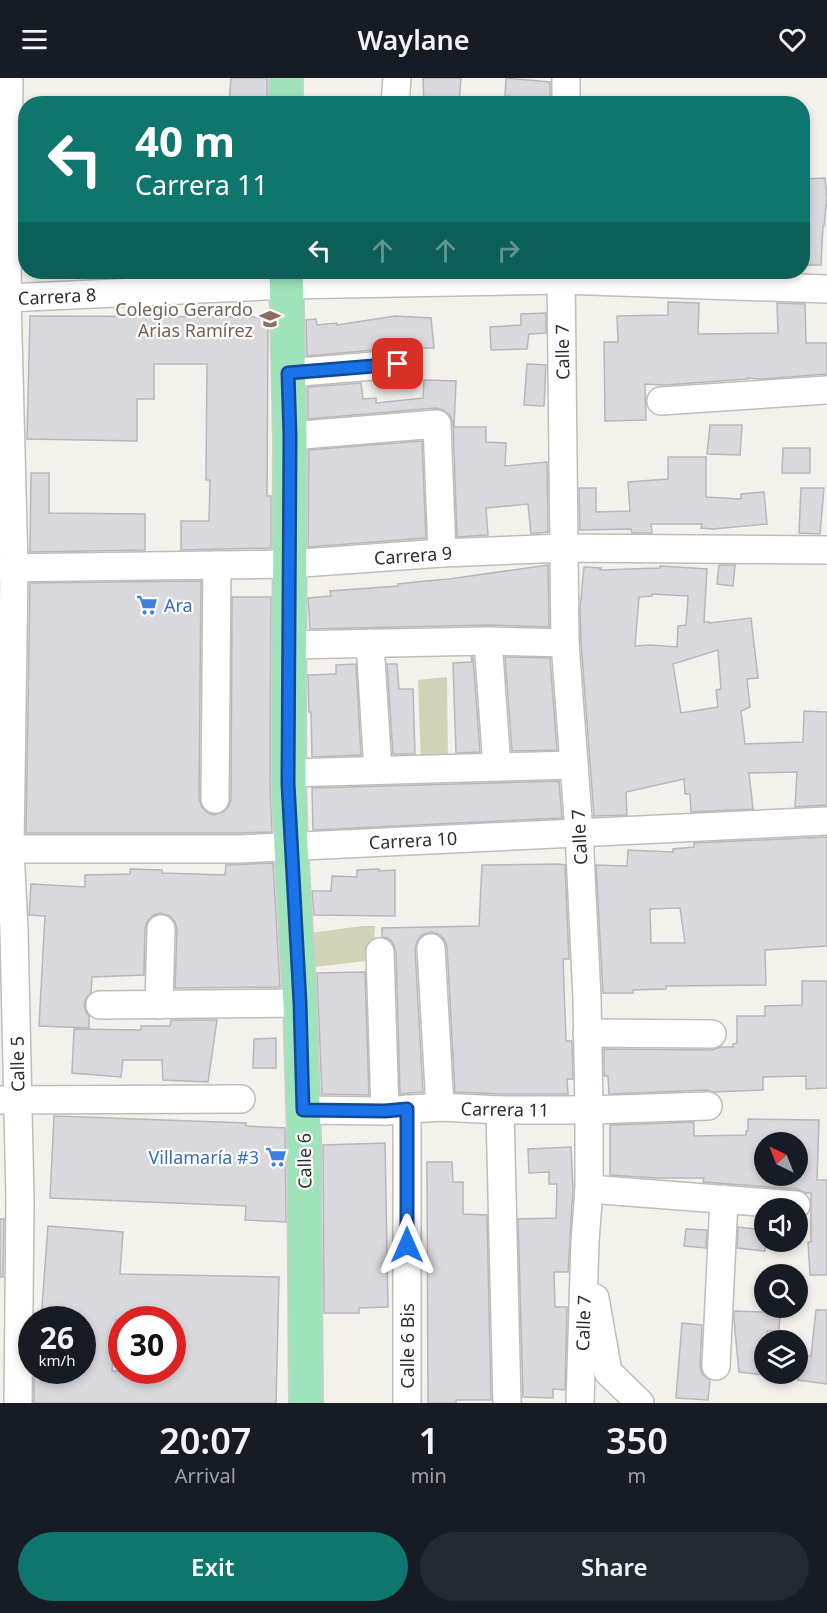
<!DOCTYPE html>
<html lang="en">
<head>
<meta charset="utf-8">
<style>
  :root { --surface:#171b24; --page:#242831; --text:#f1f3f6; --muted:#9ea1a6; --accent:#0f766e }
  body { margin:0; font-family:"Noto Sans",sans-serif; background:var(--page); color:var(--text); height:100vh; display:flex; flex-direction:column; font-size:22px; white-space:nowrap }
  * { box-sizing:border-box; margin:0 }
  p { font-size:20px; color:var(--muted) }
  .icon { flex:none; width:33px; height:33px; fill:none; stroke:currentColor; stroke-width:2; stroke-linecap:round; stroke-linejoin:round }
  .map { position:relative; height:1325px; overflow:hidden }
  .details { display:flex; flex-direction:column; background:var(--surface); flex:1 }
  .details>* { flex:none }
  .top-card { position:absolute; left:18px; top:18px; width:792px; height:183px; border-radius:24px; box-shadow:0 3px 9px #0003; background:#0f766e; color:#fff; overflow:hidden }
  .needle { width:39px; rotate:317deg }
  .tools { position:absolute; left:754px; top:1054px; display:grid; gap:12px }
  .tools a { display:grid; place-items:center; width:54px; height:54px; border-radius:50%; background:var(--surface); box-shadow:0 3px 9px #0003; font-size:30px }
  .speed { position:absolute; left:18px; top:1228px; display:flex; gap:12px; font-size:30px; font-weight:700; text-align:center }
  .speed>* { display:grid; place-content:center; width:78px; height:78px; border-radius:50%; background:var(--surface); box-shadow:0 3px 9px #0003; line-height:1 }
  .speed small { font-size:15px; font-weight:400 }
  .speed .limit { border:9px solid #d22; background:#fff; color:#111 }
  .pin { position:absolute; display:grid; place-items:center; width:51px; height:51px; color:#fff; margin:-26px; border-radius:12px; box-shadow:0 3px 9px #0006 }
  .me { position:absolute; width:66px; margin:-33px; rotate:0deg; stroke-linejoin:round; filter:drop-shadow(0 0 4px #0008) }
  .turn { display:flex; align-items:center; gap:21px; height:126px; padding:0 18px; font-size:27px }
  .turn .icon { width:78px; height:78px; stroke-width:2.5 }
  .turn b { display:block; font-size:42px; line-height:51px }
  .lanes { display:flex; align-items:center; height:57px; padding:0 18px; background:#0003; justify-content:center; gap:30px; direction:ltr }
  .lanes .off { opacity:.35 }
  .eta { display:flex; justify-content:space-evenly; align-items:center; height:102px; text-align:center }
  .eta b { font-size:36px; font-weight:600; line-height:42px }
  .primary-button { display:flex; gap:12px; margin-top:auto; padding:12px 18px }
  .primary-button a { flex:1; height:69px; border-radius:36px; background:var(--accent); color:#fff; font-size:24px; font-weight:600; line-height:69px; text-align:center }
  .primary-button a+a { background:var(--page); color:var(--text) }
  header { display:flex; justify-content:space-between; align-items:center; height:78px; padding:0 18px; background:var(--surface); font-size:27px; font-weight:600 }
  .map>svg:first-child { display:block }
  .green { fill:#d1d3b7 }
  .building { fill:#d8d8dd; stroke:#b6b6bb; stroke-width:1.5; fill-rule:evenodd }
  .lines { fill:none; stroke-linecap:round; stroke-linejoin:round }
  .minor-casing { stroke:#bfbdb8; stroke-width:30 }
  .major-casing { stroke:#cdcdcc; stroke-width:36 }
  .minor { stroke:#fff; stroke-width:27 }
  .major { stroke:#9ee3b9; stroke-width:33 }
  .route-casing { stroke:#114b97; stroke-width:15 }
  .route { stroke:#1a73e8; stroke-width:10 }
  .labels { text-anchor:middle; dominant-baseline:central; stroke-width:4.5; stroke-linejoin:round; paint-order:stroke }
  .street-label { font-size:18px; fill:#2f2e2c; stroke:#fff }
  .education-label { font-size:18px; fill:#785e54; stroke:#fff; text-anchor:end }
  .shop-label { font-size:18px; fill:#366cbe; stroke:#fff; text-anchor:start }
</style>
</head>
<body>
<header><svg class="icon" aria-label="menu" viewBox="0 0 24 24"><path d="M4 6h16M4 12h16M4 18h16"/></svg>Waylane<svg class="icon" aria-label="heart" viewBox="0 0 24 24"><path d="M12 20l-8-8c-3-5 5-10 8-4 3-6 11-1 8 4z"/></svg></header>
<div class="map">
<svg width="827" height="1325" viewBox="0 0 827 1325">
  <rect width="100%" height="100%" fill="#f3f1ec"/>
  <g class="green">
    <path d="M447,599l1,84 -27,3 -3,-84z"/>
    <path d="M362,848h13l-2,34 -57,7 -8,-12 2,-22z"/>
  </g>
  <g class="building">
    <path d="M231,0h36v26h-38z"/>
    <path d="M423,0h38l-2,26h-35z"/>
    <path d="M506,0l44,4v17l-45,-3z"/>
    <path d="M825,100l2,20 -3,28h-1l-2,39h-19v-86z"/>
    <path d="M668,224l31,1 -1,31 80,-1 -1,-30 28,1 1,39h21v31l-66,5 -13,-1v1l-84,6 -19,-1 1,36 -41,1 -1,-79h14l-1,-26 51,-1z"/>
    <path d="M546,235v20l-17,1 -2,15 -36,1 -1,-23 31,-2v-11z"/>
    <path d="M30,238l238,1 -1,179h4v52l-90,2v-29h28l1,-41h-4l1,-116h-53v35h-17v42l-110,-2z"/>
    <path d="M395,238l36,2 3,30h-37l-90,8 -1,-36 10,-1 1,6 20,-2v2z"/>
    <path d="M527,286l19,1 -2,41 -20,-1z"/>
    <path d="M424,302l32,1 -2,46h32v15l20,1 -1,23 42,-4 1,70 -17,2 -3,-30 -42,4 2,27 -31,2 -4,-114 -3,-8 -7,-5 -7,-2 -128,11v-32l53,-4 2,16 13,-1v5l47,-5z"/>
    <path d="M710,347h32l-2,30 -33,-1z"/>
    <path d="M422,363l4,97 -118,9 1,-97z"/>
    <path d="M783,370h27v25h-28z"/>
    <path d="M668,379h38v40l35,2v-5l23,-2 3,32 -54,5 -12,-1 1,-4h-51l1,9h-20l-1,-4 -51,1 -1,-42h17v24l34,-1 -2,-29 40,-3z"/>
    <path d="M31,395h18v40l96,1v36l-115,2z"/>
    <path d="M801,410h23l-4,46 -21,-1z"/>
    <path d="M548,487l1,62 -61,-2 -178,4 -2,-31 23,-2 -1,-5 68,-5v-2l17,-2 34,-3z"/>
    <path d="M719,487h16l-2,21 -16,-2z"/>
    <path d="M660,488l47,3 -3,53h5v1l42,-5 7,60 -11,1 3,28 -9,4 4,33 58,-2 1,-31 23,1v93l-32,2 2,-35 -48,1 4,36 -62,3 -1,-18h-5l-1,-15 -58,13 1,23 -33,1 -13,-174 -1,-33 4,-42 17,1 -1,2 60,-2zM652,516l36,2 -2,29 -8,1 -1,21 -26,-2 -16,1 4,-49 13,-1zM718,572l3,39 -5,1 2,17 -37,6 -8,-49z"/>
    <path d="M201,503l-2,218 3,8 6,6 6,2 9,-3 6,-6 2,-7 1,-202h39l-1,188 2,47 -32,1h-214l4,-250z"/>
    <path d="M471,579h2l7,95 -24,1 -3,-90 19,-1z"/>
    <path d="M505,579l45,1 7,92 -45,1z"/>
    <path d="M356,586l5,91 -49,2 -1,-45h-2l-1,-37 28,-1v-9z"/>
    <path d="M387,586h10l2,25h14l2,65h-22z"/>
    <path d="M559,703l3,37 -249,12 -1,-42z"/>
    <path d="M827,759v109l-62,4 1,35 -100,1v3l-33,1v3h-30l-7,-128 31,1 1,-16 45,2v-3l21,-2v-4zM680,830l5,35h-34l-1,-34z"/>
    <path d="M273,785l7,124 -105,1 2,-59 -2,-7 -5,-6 -9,-3 -7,2 -6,5 -3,8 -1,47 -52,2 -1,16 -5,5 -2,7 2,7 3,4v12l-50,-2 6,-110 -16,-1 2,-31 54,3v-12l45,-1v-5l32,1v3l63,2 1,-10z"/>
    <path d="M559,786l6,1 4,94h-6l3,82h6l1,38h-6l1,15h-68l-45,-2 -8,-145 -3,-8 -6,-5 -7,-2 -9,3 -5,6 -2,8 8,143 -23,2 -4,-142 -3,-9 -5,-5 -6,-1v-9l97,-2 3,-61z"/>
    <path d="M379,791v2l16,-1v46l-81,-1 -2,-24h19l1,-15 25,1v-7z"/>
    <path d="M365,894l4,123 -47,-1 -5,-121z"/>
    <path d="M802,903h25v107l-21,1v-13l-43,1v13l-50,2 -6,-2 -98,4 -1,-18h-4v-27l108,1 9,-3h12v-3l4,-1v-27h28v-10l37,-1z"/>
    <path d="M171,942h46l-9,62 -45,-2 -1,-20h-39l-2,17 -49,-4 2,-44 67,1v-4h29z"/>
    <path d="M276,960v30h-23l1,-29z"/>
    <path d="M54,1038l192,7v3l39,2 1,94 -41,-2 1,-14 -196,-8z"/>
    <path d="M748,1041l71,1 -2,60h10v95h-17l-2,-33h3v-49h-5l-9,-4 -94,-7 1,-4h-49l-45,-3v-50l84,-3v14l52,-1v-4h2zM765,1065h33v33h-33z"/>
    <path d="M385,1065l3,164 -29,1v5h-35l-1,-168z"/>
    <path d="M571,1069l2,42 -5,83h-14l1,35h12l-2,83 -12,-1v9l-30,-1 -5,-178 38,-1 1,-34h-8v-12l-20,1 -1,-24z"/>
    <path d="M427,1084h25l1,20h10v32l24,1 4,185h-35v3h-28z"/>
    <path d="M0,1141h4l-1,58h-3z"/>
    <path d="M48,1148l75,6 -3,42 159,3 -3,126h-242v-29h2v-3h46v-51h-41zM116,1242h56v51h-60z"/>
    <path d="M738,1149l27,3v21l-28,-3z"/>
    <path d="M686,1151l21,1 -1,18 -22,-2z"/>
    <path d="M816,1232h11v74l-29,-4v-24h13z"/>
    <path d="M734,1233l34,1 12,2 -1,17h-12l-1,10h-1v34l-26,-3 -5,-52z"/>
    <path d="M682,1245l20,2 -2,41 2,8 8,6 -2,20 -32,-2z"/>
  </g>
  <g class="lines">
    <defs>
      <g id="minor">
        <path d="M9,0l-2,220 7,269 -4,282 4,81 6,270 -2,203"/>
        <path d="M566,0v26"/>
        <path d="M395,26l2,-26"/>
        <path d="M561,194l4,371 14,189 8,166 2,112v79l-4,52 -5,162"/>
        <path d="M7,220l279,-13 275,-5 266,9"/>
        <path d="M288,295l110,-9"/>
        <path d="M661,323l166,-11"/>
        <path d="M290,358l147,-12 5,129"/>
        <path d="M0,490l288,-4 154,-11 122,-5 263,2"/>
        <path d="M488,563l9,126"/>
        <path d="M370,565l8,127"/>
        <path d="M289,567l199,-4 77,2"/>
        <path d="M289,695l285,-8"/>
        <path d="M215,721l2,-234"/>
        <path d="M0,775l10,-4h230l587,-28"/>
        <path d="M431,870l9,159"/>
        <path d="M380,874l5,159"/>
        <path d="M100,927l200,-2"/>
        <path d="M159,927l2,-76"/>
        <path d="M587,955l125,1"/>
        <path d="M1,1022l240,-1"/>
        <path d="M407,1031v294"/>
        <path d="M303,1032l82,1 55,-4 60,3h89l119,-4"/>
        <path d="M500,1032l7,293"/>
        <path d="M589,1111l207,16"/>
        <path d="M595,1220l13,74 32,31"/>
        <path d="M716,1288l8,-167"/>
      </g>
      <g id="major">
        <path d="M286,0v26"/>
        <path d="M286,194l4,164 -1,348 2,63 9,156 4,132 2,268"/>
      </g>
    </defs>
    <use href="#minor" class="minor-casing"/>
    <use href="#major" class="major-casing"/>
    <use href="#minor" class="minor"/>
    <use href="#major" class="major"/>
  </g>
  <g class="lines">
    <defs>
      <path id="route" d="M398,286l-110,9 2,63 -2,348 12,219 3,107 82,1 22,-2v136"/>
    </defs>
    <use href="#route" class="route-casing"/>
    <use href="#route" class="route"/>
  </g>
  <defs>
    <symbol id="school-bare" viewBox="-9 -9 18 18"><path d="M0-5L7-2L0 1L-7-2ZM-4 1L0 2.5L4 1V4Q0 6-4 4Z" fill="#8d6e63" stroke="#fff" stroke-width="2.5" paint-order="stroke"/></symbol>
    <symbol id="supermarket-bare" viewBox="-9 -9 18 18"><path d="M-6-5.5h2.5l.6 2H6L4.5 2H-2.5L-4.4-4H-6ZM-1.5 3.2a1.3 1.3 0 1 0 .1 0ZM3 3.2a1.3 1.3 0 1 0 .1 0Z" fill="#3f7fe0" stroke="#fff" stroke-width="2.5" paint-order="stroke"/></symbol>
  </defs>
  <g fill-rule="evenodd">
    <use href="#school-bare" x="255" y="226" width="30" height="30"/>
    <use href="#supermarket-bare" x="132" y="512" width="30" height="30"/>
    <use href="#supermarket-bare" x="261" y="1064" width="30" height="30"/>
  </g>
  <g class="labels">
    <g class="street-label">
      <text transform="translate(57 218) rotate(-3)">Carrera 8</text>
      <text transform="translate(562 274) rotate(-91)">Calle 7</text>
      <text transform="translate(413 477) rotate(-4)">Carrera 9</text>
      <text transform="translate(579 759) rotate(-93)">Calle 7</text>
      <text transform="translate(413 762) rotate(-3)">Carrera 10</text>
      <text transform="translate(17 986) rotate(-91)">Calle 5</text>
      <text transform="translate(505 1031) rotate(1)">Carrera 11</text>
      <text transform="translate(304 1083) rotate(-91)">Calle 6</text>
      <text transform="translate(583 1245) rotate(-88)">Calle 7</text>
      <text transform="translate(407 1268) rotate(-90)">Calle 6 Bis</text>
    </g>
    <g class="education-label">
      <text x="253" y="231">Colegio Gerardo<tspan x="253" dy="21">Arias Ramírez</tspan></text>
    </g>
    <g class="shop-label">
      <text x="164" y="527">Ara</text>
      <text x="259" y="1079" text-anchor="end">Villamaría #3</text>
    </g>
  </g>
</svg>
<div class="tools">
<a><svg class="needle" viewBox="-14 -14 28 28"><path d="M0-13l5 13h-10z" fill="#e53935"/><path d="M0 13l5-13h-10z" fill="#9ea1a6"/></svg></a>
<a><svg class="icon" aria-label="sound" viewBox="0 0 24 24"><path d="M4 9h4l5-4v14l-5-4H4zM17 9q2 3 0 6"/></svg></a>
<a><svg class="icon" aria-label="search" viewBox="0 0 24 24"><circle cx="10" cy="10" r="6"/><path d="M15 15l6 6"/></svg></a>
<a><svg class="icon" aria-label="layers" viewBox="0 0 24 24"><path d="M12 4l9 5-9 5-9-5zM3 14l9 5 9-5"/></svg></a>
</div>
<div class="speed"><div>26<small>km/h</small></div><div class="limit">30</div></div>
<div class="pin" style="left:398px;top:286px;background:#d93025"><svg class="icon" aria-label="arrive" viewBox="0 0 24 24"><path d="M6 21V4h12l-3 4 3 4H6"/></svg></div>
<svg class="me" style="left:407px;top:1167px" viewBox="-20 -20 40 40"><path d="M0-17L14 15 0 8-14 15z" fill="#1a73e8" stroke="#fff" stroke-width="4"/></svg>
<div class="top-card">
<div class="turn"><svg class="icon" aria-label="left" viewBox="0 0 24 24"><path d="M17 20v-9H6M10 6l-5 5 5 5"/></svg><div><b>40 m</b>Carrera 11</div></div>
<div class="lanes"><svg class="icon" aria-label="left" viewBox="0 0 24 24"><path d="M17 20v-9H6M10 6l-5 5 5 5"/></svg><svg class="icon off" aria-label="ahead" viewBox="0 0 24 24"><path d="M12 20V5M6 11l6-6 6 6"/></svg><svg class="icon off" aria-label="ahead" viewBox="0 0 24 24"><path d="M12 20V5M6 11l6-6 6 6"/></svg><svg class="icon off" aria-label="right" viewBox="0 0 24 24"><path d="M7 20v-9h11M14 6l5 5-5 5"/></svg></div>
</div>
</div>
<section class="details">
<div class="eta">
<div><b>20:07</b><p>Arrival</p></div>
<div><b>1</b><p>min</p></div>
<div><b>350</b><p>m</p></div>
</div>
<div class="primary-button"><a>Exit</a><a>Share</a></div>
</section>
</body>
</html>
